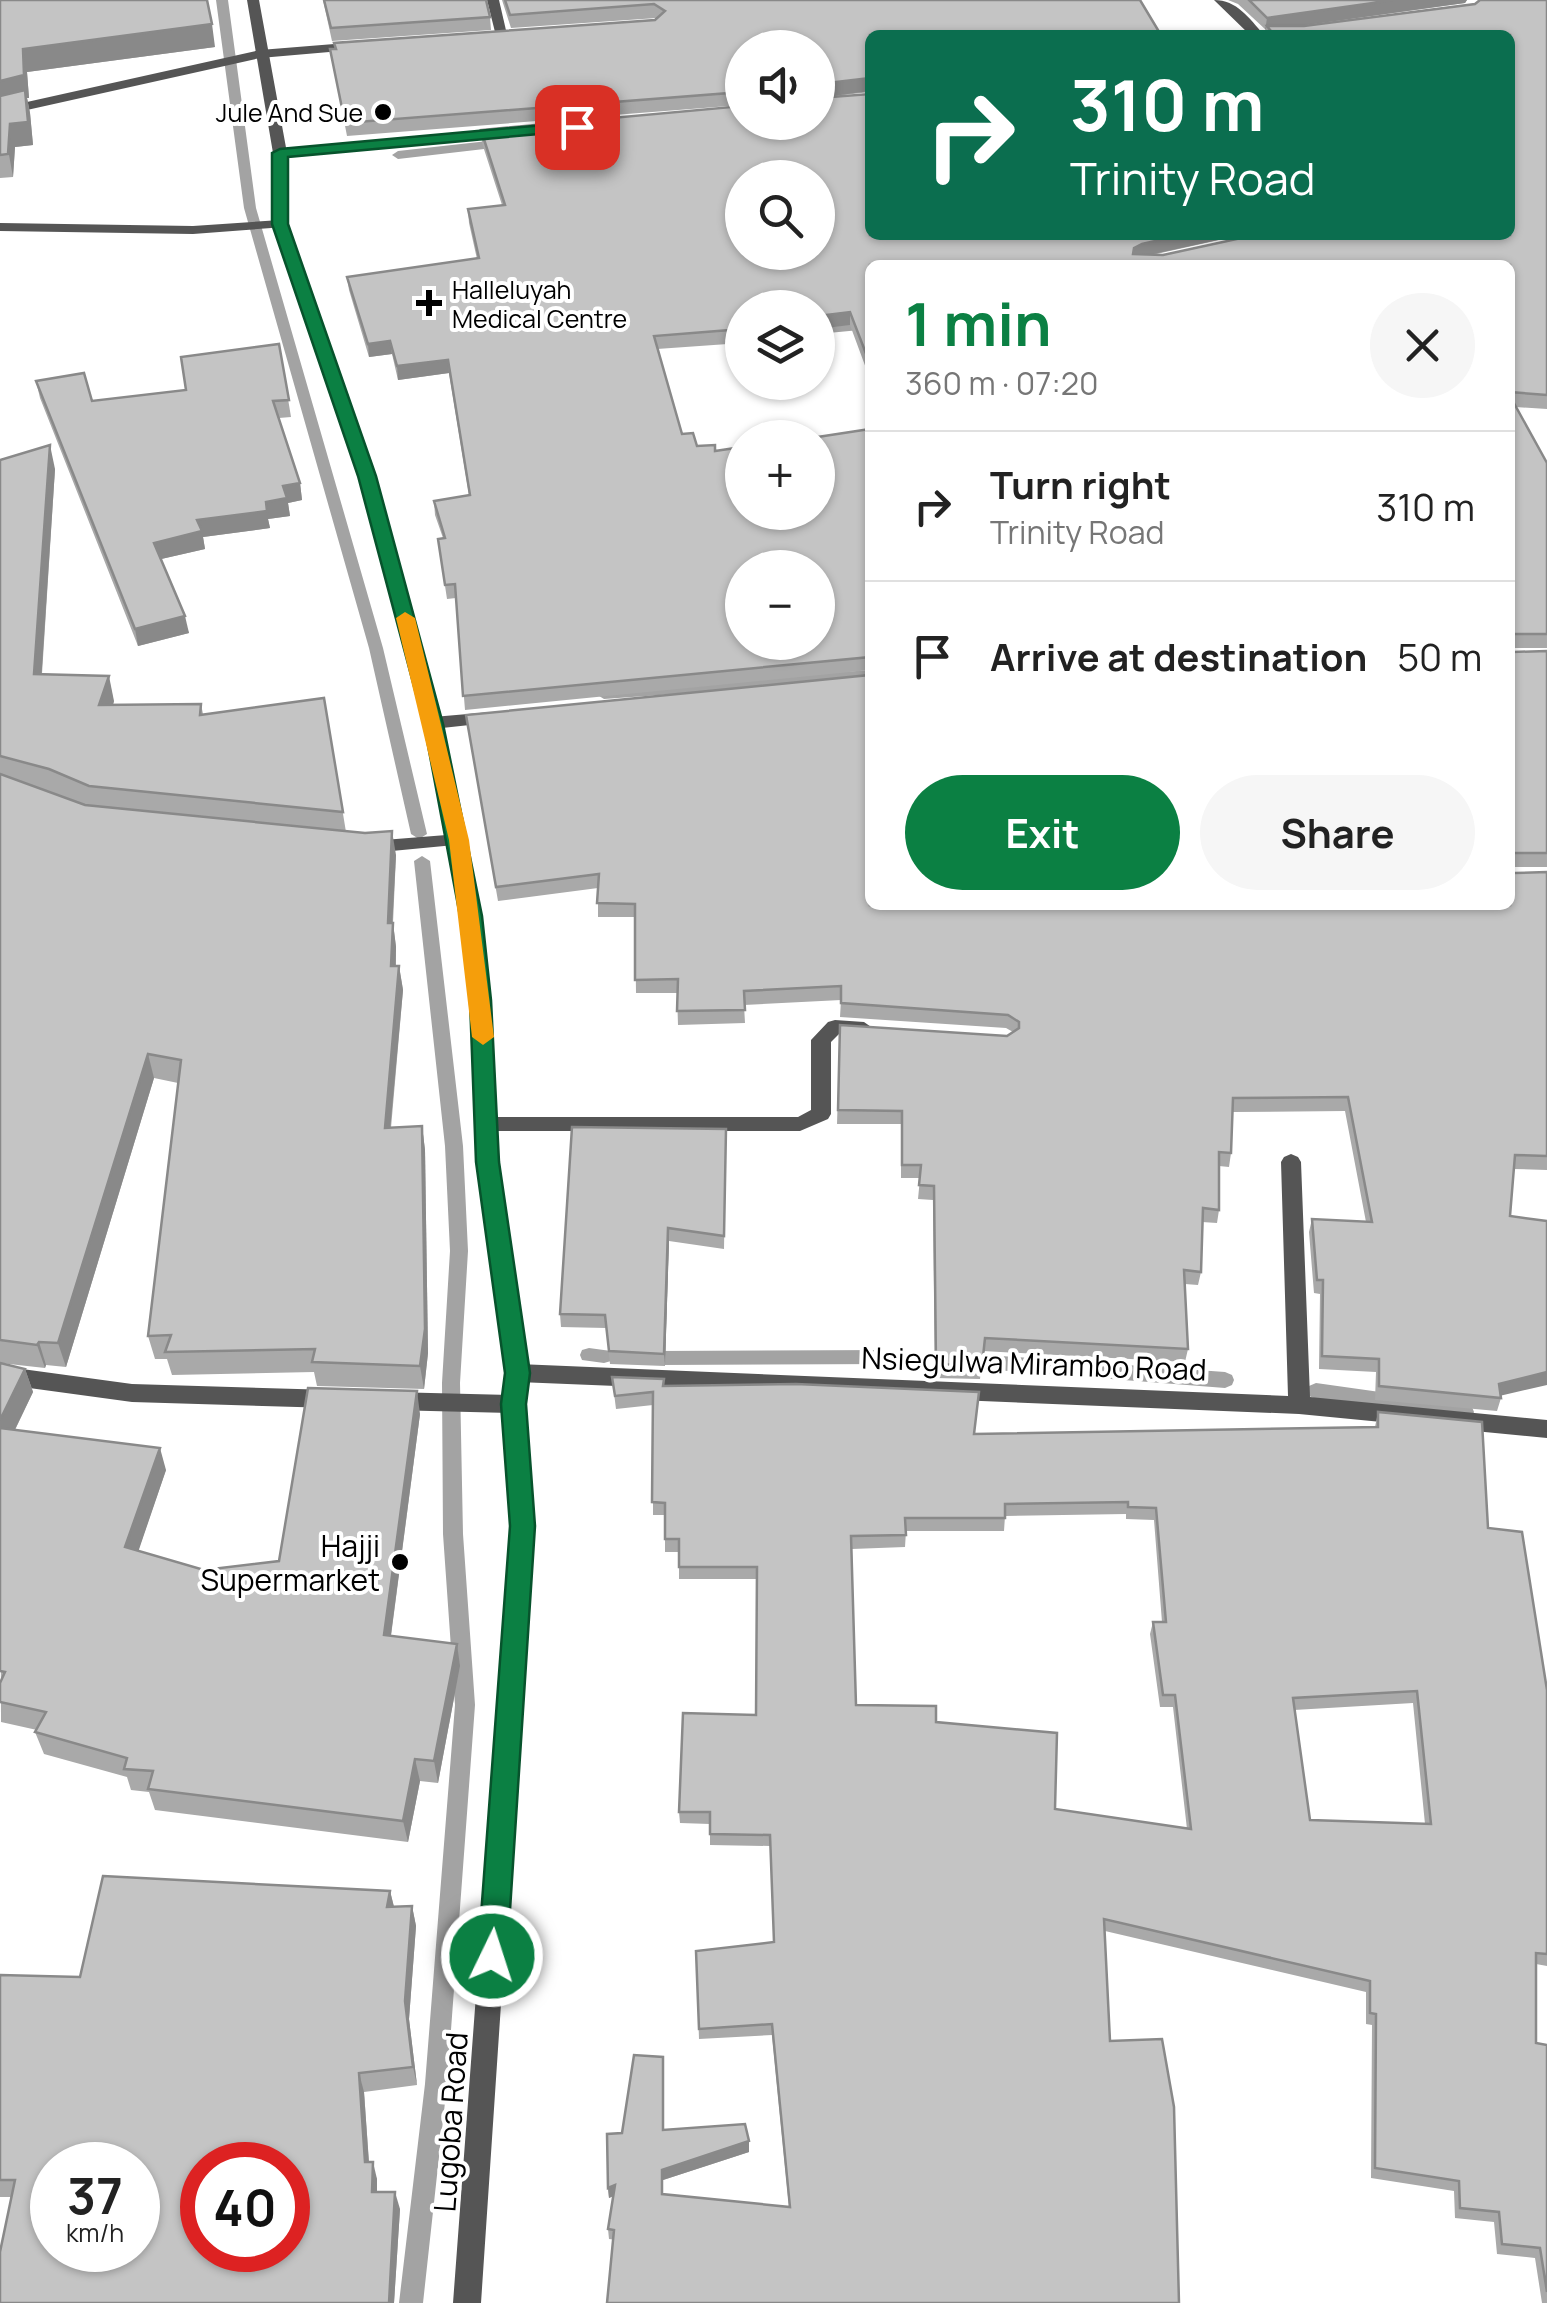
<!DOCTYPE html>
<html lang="en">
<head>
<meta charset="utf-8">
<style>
  :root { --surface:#fff; --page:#f6f6f6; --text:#222; --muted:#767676; --line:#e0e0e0; --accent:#0b8043 }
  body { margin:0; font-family:Manrope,sans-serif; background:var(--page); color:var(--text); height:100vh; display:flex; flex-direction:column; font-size:38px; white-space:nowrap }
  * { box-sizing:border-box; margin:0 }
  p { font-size:32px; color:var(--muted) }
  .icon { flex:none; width:55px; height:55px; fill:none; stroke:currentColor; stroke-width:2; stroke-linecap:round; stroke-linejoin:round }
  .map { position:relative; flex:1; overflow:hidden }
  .sheet { position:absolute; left:865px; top:260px; width:650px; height:650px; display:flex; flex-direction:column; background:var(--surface); border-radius:15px; box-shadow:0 2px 8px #0004 }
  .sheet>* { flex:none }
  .hud { position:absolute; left:865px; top:30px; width:650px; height:210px; border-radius:15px; box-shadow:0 2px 8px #0004; background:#0b6e4f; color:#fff; overflow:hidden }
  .fabs { position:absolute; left:725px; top:30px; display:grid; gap:20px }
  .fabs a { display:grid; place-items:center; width:110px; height:110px; border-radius:50%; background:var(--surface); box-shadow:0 2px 8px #0004; font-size:50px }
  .speed { position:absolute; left:30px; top:2142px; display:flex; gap:20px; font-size:50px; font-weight:700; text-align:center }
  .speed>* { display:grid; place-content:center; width:130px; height:130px; border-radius:50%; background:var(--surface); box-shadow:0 2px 8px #0004; line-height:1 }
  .speed small { font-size:25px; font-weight:400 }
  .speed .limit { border:15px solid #d22; background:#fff; color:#111 }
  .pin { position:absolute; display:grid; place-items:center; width:85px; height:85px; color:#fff; margin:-42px; border-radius:20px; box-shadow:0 5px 15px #0006 }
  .me { position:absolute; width:110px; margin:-55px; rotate:4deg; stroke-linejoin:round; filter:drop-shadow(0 0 8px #0008) }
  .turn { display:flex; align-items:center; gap:35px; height:210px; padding:0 40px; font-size:45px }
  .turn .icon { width:130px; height:130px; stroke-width:2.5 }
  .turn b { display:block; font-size:70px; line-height:85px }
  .round { display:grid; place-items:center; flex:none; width:105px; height:105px; border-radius:52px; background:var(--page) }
  .head { display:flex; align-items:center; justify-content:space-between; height:170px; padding:0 40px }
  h1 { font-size:60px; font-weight:700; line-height:75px; color:var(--accent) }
  .button { display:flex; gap:20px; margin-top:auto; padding:20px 40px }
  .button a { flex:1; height:115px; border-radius:60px; background:var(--accent); color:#fff; font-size:40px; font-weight:700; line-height:115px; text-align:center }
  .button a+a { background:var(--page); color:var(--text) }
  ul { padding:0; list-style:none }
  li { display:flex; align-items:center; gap:30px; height:150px; padding:0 40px; border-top:2px solid var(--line) }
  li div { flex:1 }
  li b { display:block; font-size:38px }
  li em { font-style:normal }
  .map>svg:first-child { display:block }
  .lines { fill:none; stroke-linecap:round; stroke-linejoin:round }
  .stream { fill:#a3a3a3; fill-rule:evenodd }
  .minor { fill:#555; fill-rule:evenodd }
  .tertiary { fill:#555; fill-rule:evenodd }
  .wall { fill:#a9a9a9; fill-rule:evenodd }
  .shaded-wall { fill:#898989 }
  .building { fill:#c4c4c4; stroke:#898989; stroke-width:2.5; fill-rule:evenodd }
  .route { fill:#0b8043; stroke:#07532c; stroke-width:2.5 }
  .slow { fill:#f59e0b }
  .poi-dot { fill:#000; stroke:#fff; stroke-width:4 }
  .labels { text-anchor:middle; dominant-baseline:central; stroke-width:8; stroke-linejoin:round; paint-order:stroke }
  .far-poi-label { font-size:25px; fill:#000; stroke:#fff; text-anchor:end }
  .street-label { font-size:30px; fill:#000; stroke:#fff }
  .poi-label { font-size:30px; fill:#000; stroke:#fff; text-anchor:end }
</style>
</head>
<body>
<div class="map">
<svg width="1547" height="2303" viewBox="0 0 1547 2303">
  <rect width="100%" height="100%" fill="#fff"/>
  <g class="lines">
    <g class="stream">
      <path d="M216,0h12l28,208 127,440 44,186 -8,5 -8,-5 -42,-186 -125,-440z"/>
      <path d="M506,139l6,4 -2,3 -112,13 -6,-4 6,-4z"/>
      <path d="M870,321v8l-52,5v-8z"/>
      <path d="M870,670v10l-266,19 -8,-5 8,-5z"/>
      <path d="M422,856l8,5 33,285 5,105 -8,132 3,151 12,171 -28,379 -24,219h-24l26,-219 30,-379 -12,-171 -1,-151 8,-132 -5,-105 -31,-285z"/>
      <path d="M589,1348l22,3 2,5 -2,5 -7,2 -22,-3 -2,-5 2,-5z"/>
      <path d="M892,1350l7,2 2,5 -2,5 -7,2 -234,1 -7,-2 -2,-5 2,-5 7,-2z"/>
      <path d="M959,1353l266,19 7,3 2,5 -2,5 -7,3 -266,-21 -7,-2 -2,-5 2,-5z"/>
      <path d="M1316,1383l149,21 7,3 2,5 -2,5 -7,3 -149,-21 -7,-3 -2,-5 2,-5z"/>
    </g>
    <g class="minor">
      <path d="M487,0h12l9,39 -12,-3z"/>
      <path d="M1214,0c23,0 35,18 50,35h-14z"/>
      <path d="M359,42l7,4 -2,3 -104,9 -260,58v-8l260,-58z"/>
      <path d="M506,129l7,4 -2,3 -231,21 -7,-4 7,-4z"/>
      <path d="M280,220l5,1v6l-92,7 -193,-3v-8l193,3z"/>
      <path d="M491,712l9,6 -3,4 -64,7 -9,-6 9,-6z"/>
      <path d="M459,834l9,6 -3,4 -94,9 -9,-6 9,-6z"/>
      <path d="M835,1020l29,2 10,7 -10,7 -25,-2 -8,8v72l-3,5 -28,12h-312l-10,-7 10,-7h310l13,-7v-70l17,-18z"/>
      <path d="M1291,1154l7,3 3,5 9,235 237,23v18l-248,-24 -781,-32 -8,-3 -3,-6 3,-6 8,-3 770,32 -7,-234 3,-5z"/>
      <path d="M0,1366l132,18 200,6 8,3 3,6 -3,6 -8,3 -200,-6 -132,-18z"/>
      <path d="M391,1392l123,3 8,3 3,6 -3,6 -8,3 -123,-3 -8,-3 -3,-6 3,-6z"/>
    </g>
    <path class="tertiary" d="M247,0h12l28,153v71l88,252 67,247 26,117 23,161 7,161 31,211 -4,31 8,122 -52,777h-28l58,-777 -8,-122 4,-31 -29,-211 -7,-161 -21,-161 -26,-117 -65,-247 -86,-252v-71z"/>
  </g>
  <g class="wall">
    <path d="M0,0l215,47 -188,25 2,26h-2l3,15 3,32 -18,2 -2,30 -13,1z"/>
    <path d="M323,0h163l4,17 1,13 -159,11z"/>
    <path d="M502,0h638l-270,35v57l-52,6 -76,-50v57l-395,31 -17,-87 325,-29 2,-2 -146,10z"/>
    <path d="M1228,0h239l-2,3 -165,23 247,-26v409l-31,-2 31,56v185h-35l1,4 34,-1v216h-35l2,6 33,-1v298l-33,-1 -4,47 -9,182 -4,13 -122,-11 1,-28 -57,-3 1,-75 -6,-1 -5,-61 3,-13 54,3 -21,-111 -113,1 -1,41 -2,14 -10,-1v44l-2,13 -15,-1 -1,50 -3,13 -13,-1 3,65 -3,13 -202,-11 -3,28 -45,-1 -2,-178 -15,-1 2,-21h-19v-54h-64l3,-99 167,11 6,-4 -7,-4 -166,-11 1,-17 -97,5 1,18 -67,2 -1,-32h-41l-1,-76h-37v-29l-100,13 -32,-186 404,190h640v-640h-640v114l-20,-54 -32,4v-21h-76v35l-85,6 25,85 15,12 18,5 155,-22v241l-405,40 -9,-112 -9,1 -9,-60 5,-1 -8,-23 -1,-14 35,-6 -20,-122 -51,7 -6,-26 -23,3 -20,-67 -2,-13 130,-18 -8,-36 -1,-14 34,-4 -20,-62 -1,-13 261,-23 128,128h371l-89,20h11l347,-20v-200h-244v-5l-28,-26z"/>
    <path d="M279,344l12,73 -12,1 21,65 2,17 -14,3 2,13 -22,3 2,9 -67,9 2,12 -44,10 28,74 -51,13 -98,-248 -4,-17 56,20 94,-11z"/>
    <path d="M0,460l55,9 -13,205 72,27 -1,4 88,-1 2,10 121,-16 22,134 50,23 -3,68 3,24v19h3l4,24 -12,138 31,-2 3,24 3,203 -4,36 -107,-3 -3,-14 -142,3 -5,-16h-12l-7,-23 30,-253 -24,-5 -88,289 -20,-2 -1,3 -45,-5z"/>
    <path d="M726,1129l-2,120 -55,-8 -4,125 -55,-2 -4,-36 -45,-1 -1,-13z"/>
    <path d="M0,1363l25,6 8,23 -18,38 151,40 -28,81 66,19 75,-9 141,-147 -29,222 69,30 -22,117 -18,-2 -12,61 -253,-32 -6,-18 -18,-2 -4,-13 -83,-23 -9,-22 2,-2 -36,-8z"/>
    <path d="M612,1377l362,57 401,-7 3,-15 110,116 59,162v276l-11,-2v79l11,2v258h-5l-7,-45 -38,-4 -3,-32 -39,-4 -1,-27 -83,-13 1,-153 -6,-1v-32l-261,-61 5,110 69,262 -570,-64 -1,-10 5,-33 -4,2 -1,-10 14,-55 41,-76v73l86,22 -86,28v15l126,12 -17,-172 -73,4 -3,-88 78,-9 -4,-96 -60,-1v-21l-30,-1 -1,-11 77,-97 1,-136h-78v-27h-14v-37h-12v-110l-37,4zM1126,1514v5l28,1 8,102h-9l-3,12 10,73h13l14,122 -132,-20 -119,-87 -80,-17 -4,-156 53,-2 1,-16h98l1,-15zM1413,1703l12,121 -115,-4 -16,-110z"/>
    <path d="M390,1891l4,16 18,-1 4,20 -7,93 8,66 -53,7 5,70 8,17v13l23,17 -6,94h-394l11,-106h-11v-222l80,2z"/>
  </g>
  <g class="shaded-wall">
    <path d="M1394,0h73l-2,3 -195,27 -3,-4 -2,5 2,-13z"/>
    <path d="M212,24l3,23 -188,25 2,26h-2l3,15 3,32 -18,2 -2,30 -13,-72v-24l23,-32z"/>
    <path d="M870,78v13l-52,7v-14z"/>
    <path d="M1182,235h59l-101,22 -8,5 2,-14 8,-4z"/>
    <path d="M850,312v13l-32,4v-13z"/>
    <path d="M390,341l2,13 -23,3 -1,-13z"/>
    <path d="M448,360l1,13 -51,7 -1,-14z"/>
    <path d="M50,445l5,24 -15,229 -6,-24z"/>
    <path d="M300,483l2,17 -14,3 2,13 -22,3 2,9 -67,9 2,12 -48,11 -3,-17 43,-23 69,-18 17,-16z"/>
    <path d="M185,616l4,17 -51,13 -3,-17z"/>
    <path d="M109,676l5,25 -9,28 -6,-24z"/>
    <path d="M392,831l4,24 -5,92 -3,-24z"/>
    <path d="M393,923l3,24 -1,43 -4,-24z"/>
    <path d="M399,966l4,24 -15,162 -3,-24z"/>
    <path d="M148,1054l6,24 -88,289 -8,-24z"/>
    <path d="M422,1126l3,24 3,203 -4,36 -4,-23z"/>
    <path d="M668,1228l1,13 -4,125 -1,-12z"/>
    <path d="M39,1342l7,23 -1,3 -8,-23z"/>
    <path d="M25,1369l8,23 -28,58 -5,-13v-17z"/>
    <path d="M1547,1372v13l-52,12 4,-13z"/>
    <path d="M417,1391l3,23 -32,243 -4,-22z"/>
    <path d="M160,1448l6,22 -34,100 -7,-23z"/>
    <path d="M457,1644l3,22 -22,117 -4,-22z"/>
    <path d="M415,1759l5,22 -12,61 -5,-21z"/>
    <path d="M390,1891l5,20 -8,-4z"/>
    <path d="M412,1906l4,20 -7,93 8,66 -4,-18 -8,-66z"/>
    <path d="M359,2073l5,19 6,87 -5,-17z"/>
    <path d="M749,2141v11l-86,28v24l-1,-34z"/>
    <path d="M373,2162l4,17v31l-5,-18z"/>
    <path d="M615,2185l1,10 -7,3 -1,-10z"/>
    <path d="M395,2192l5,17 -6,94h-5z"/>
  </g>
  <g class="building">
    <path d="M0,0h207l5,24 -189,25 1,26 -24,6z"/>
    <path d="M324,0h162l4,17 -159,11z"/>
    <path d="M505,0h635l21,35h-291v43l-52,6v2v-38h-76v44l-397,31 -15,-74h6l-2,-6 321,-23 10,-9 -11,-7 -144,11z"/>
    <path d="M1249,0h145l-127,18z"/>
    <path d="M1480,0h67v395l-37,-3v-127h-640v99l-20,-52 -32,4v-8h-76v21l-88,7 28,98 11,-1 4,13 18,-1v6l27,-4v65h76v-74h-7l59,-9v228l-407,39 -8,-112 -10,1 -7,-46 7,-1 -11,-37 36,-6 -22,-135 -51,6 -7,-25 -22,3 -21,-67 132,-19 -11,-49 37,-4 -24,-75 261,-24v16h76v-24l52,-4v141h312l-40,9 -8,4 -1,6 30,1 92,-20h255v-200h-236l-7,-9h37l171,-22zM742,178h76v74h-76zM742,568h76v74h-76z"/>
    <path d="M25,90l3,32 -18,2 -2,30 -8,1v-59z"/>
    <path d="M279,344l10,56 -16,1 27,82 -17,3 4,12 -21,4 1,9 -70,9 5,11 -48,12 31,73 -50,13 -99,-248 48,-8 8,28 94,-11 -5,-33z"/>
    <path d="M1510,396l37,67v171h-34l-3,4z"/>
    <path d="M50,445l-16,229 75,2 -10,29 102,-1 -1,11 124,-17 19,114 -254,-26 -40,-17 -49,-13v-296z"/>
    <path d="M1510,639l3,13 34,-1v202h-33l-4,4z"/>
    <path d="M870,675v230h640v-48l4,16 33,-1v284l-32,-1 -5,61 37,5v151l-48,12 2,14 -122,-12v-27l-57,-3 1,-76h-6l-5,-61 60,3 -24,-125 -115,1 -2,55 -12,-1v58l-16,-2 -2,64 -17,-2 4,79 -203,-11 -3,28 -46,-2 -2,-178 -15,-1 2,-20h-19v-54l-64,-1 2,-85 167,11 12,-8v-6l-11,-7 -167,-12v-17l-97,5 1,19 -68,1 1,-32 -43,1v-76l-38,-1 2,-29 -103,13 -30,-172z"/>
    <path d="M0,774l85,31 280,28 27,-2 -4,92h5l-2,43h8l-14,162 37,-2 3,203 -5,37 -108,-4 3,-13 -150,3 6,-17 -23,1 33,-276 -33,-6 -90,289 -19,-1 -2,3 -37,-5z"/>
    <path d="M572,1127l154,2 -2,107 -56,-8 -4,126 -55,-3 -4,-36 -45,-1z"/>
    <path d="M0,1363l25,6 -25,51z"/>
    <path d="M612,1377l52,2 -1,7 133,-2 183,8 -5,42 404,-7v-15l104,10 6,106 34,4 25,158v264l-11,-1v90l11,2v247l-7,-44 -38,-4 -3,-32 -39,-4 -1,-27 -84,-13 1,-154 -6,-1v-32l-266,-62 6,122 52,-2 12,68 5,196h-572l7,-73 -6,-1 7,-44 -7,3 -1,-54 15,-1 12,-78 29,2v73l82,-6 4,17 -87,29v24l128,13 -18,-183 -73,5 -3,-78 78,-9 -4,-107 -60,-1v-22h-31l4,-99 73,2 1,-148h-78v-28h-14v-36l-13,-1 1,-110 -38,4zM1128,1502v5l28,1 10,114h-13l10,73h12l16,134 -136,-20 2,-76 -121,-11v-16l-80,-1 -5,-169 55,-1 -1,-17h100v-14zM1417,1691l14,133 -121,-4 -17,-122z"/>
    <path d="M308,1388l109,3 -33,244 73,9 -23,117 -19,-2 -12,62 -255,-32 5,-18 -29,-2 3,-11 -92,-26 11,-20 -46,-10v-19l5,-11 -5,-1v-243l160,20 -35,99 79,23 75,-9z"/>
    <path d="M103,1876l287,15 -3,16 25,-1 -7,95 8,66 -54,6 6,89h8l-1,30h23l-6,111h-389v-51l15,-72h-15v-205l80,2zM52,2165h86v85h-86zM202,2165h86v85h-86z"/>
  </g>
  <path class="route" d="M577,122l6,2v6l-295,27v67l88,252 67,248 39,192 9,84 8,162 31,211 -4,31 9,122 -28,430 -4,9 -11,4 -10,-4 -4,-9 32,-430 -9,-122 4,-31 -29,-211 -6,-162 -10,-84 -36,-192 -66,-248 -86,-252v-71l8,-4z"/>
  <path class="slow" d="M405,612l10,6 54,222 25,197 -11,8 -11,-8 -23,-197 -53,-222z"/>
  <g class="poi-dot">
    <circle cx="383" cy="112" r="10"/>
    <path d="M424 288h10v10h10v10h-10v10h-10v-10h-10v-10h10z"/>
    <circle cx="400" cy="1562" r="10"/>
  </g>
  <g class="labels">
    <g class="far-poi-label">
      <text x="363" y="112">Jule And Sue</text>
      <text x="452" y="289" text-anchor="start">Halleluyah<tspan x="452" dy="29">Medical Centre</tspan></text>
    </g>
    <g class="street-label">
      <text transform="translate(1034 1363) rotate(2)">Nsiegulwa Mirambo Road</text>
      <text transform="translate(450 2122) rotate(-86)">Lugoba Road</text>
    </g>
    <g class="poi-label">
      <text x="380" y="1545">Hajji<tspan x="380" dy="34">Supermarket</tspan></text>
    </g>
  </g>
</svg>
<div class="fabs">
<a><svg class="icon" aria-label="sound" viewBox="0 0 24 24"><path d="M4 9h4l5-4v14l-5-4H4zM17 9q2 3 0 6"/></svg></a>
<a><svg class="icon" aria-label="search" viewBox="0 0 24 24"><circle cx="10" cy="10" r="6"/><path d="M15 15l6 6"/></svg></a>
<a><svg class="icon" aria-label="layers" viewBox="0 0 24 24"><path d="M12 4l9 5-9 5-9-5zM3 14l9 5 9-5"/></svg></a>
<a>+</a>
<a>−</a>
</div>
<div class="speed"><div>37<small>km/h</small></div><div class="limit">40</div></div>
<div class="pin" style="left:577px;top:127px;background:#d93025"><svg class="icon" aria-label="arrive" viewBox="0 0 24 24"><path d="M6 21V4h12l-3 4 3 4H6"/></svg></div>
<svg class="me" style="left:492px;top:1956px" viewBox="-20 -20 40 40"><circle r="17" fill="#0b8043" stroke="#fff" stroke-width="3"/><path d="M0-11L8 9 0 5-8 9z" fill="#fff"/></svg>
<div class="hud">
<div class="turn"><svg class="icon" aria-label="right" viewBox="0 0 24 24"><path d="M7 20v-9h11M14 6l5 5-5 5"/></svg><div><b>310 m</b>Trinity Road</div></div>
</div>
<section class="sheet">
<div class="head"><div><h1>1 min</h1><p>360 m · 07:20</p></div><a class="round"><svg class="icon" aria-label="close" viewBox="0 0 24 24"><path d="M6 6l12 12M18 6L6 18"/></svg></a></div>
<ul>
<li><svg class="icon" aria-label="right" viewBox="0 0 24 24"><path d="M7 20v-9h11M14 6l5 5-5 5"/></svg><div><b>Turn right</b><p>Trinity Road</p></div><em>310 m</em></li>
<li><svg class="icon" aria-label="arrive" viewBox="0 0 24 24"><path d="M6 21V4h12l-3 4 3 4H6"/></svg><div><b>Arrive at destination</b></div><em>50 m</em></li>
</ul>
<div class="button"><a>Exit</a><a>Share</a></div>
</section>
</div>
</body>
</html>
